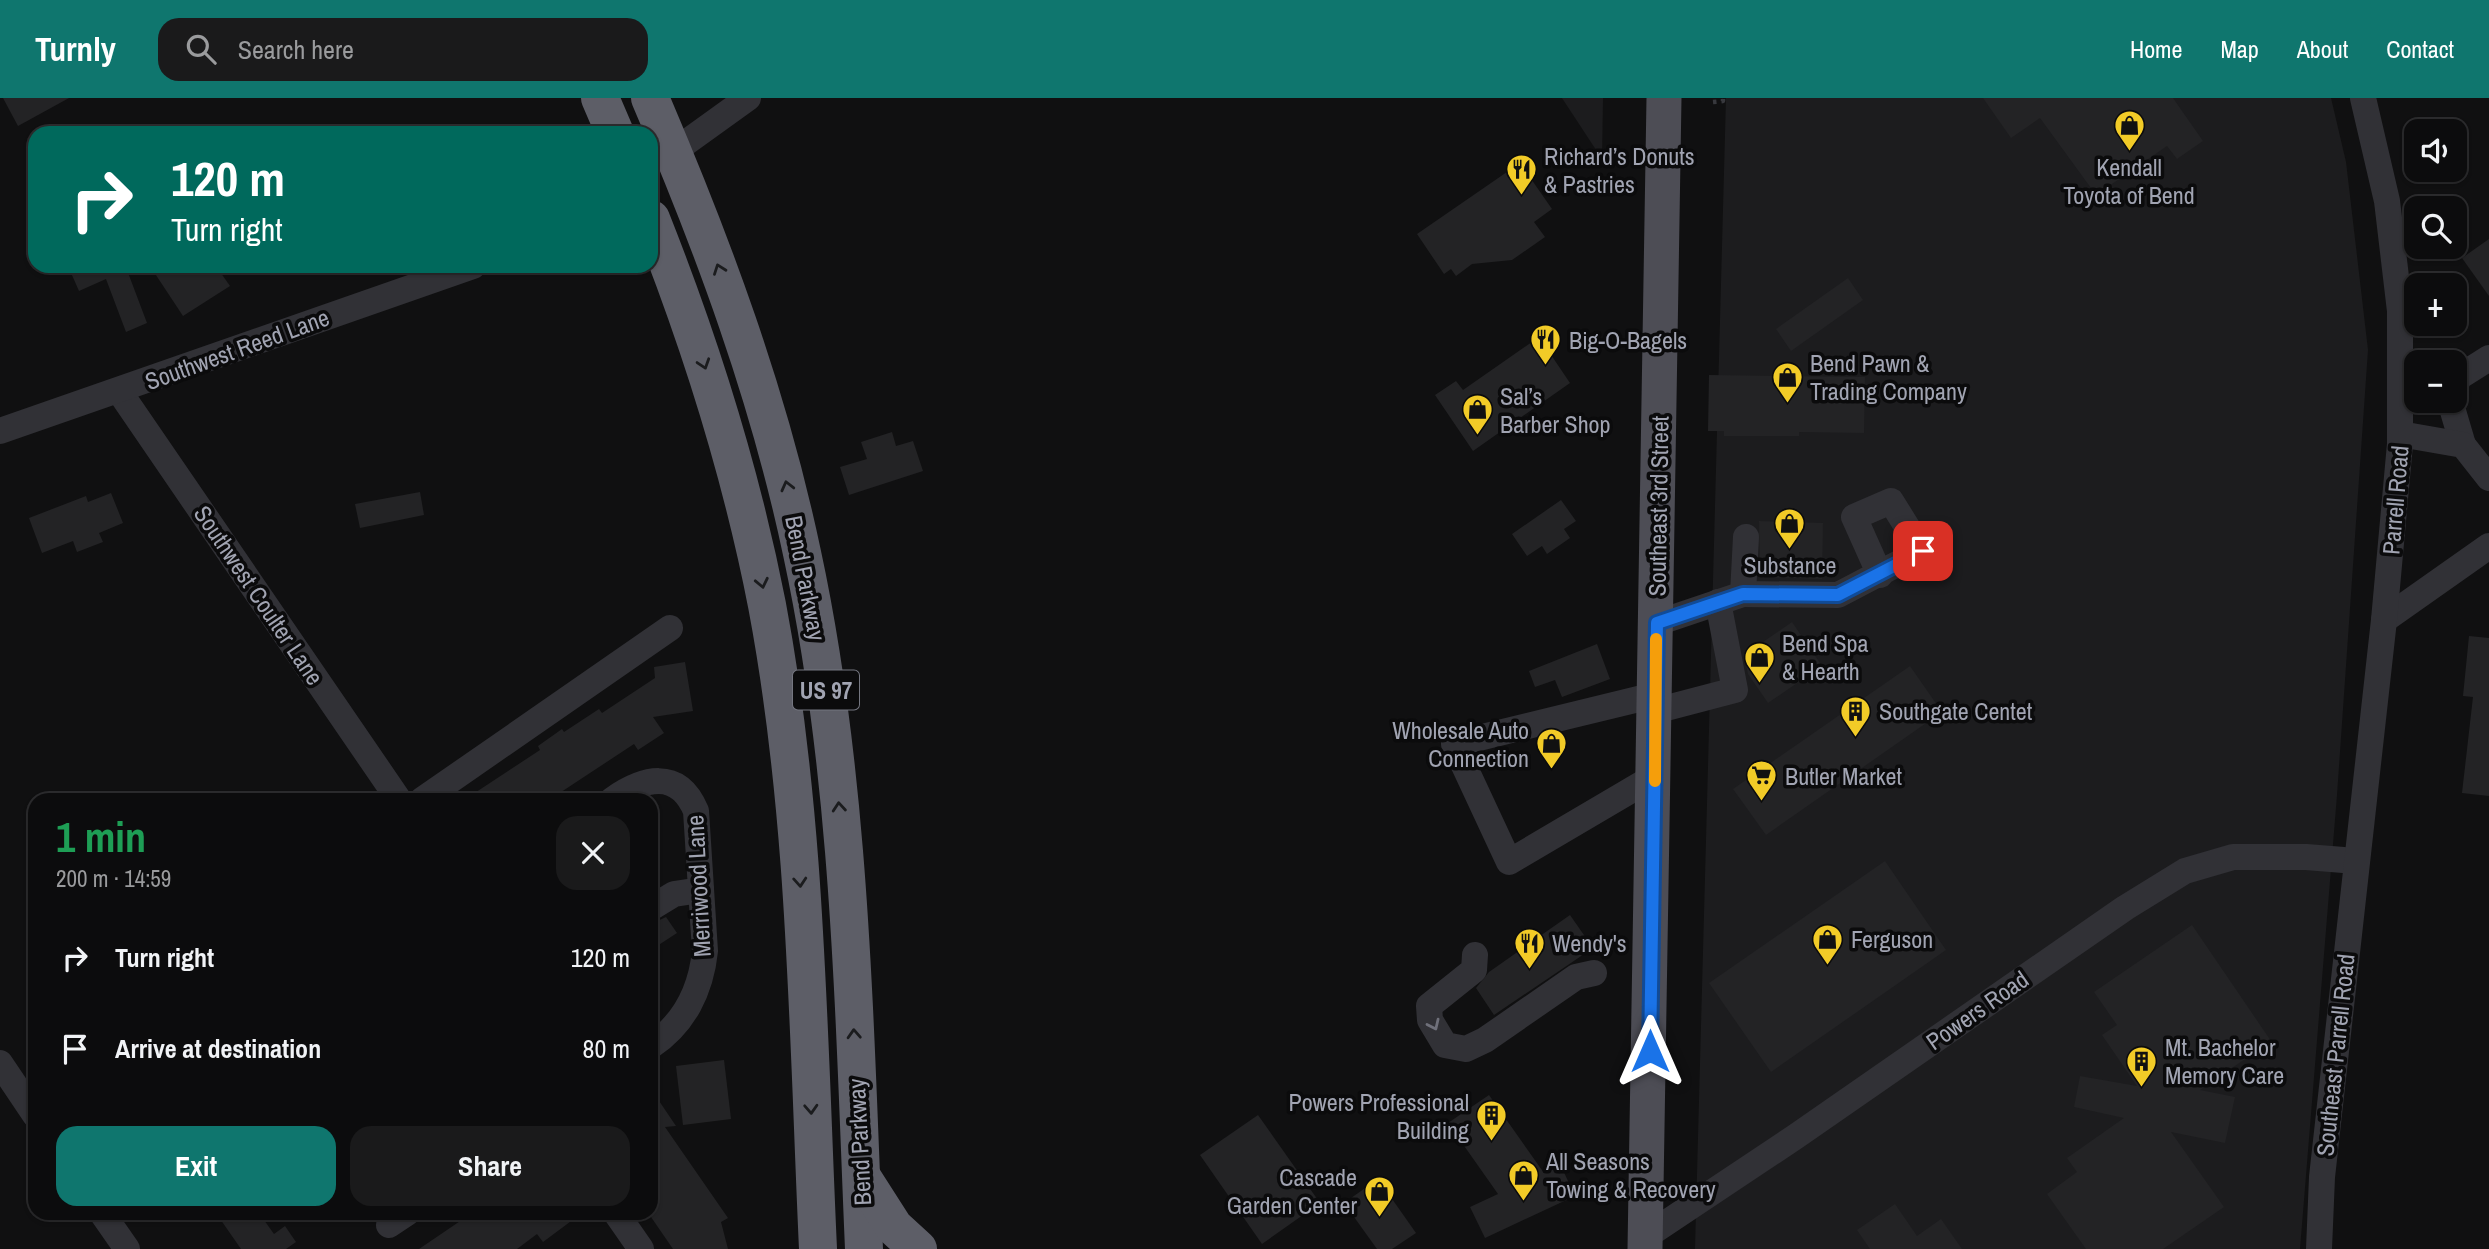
<!DOCTYPE html>
<html lang="en">
<head>
<meta charset="utf-8">
<style>
  :root { --surface:#0c0c0d; --page:#1a1a1b; --text:#f1f3f6; --muted:#9a9b9d; --line:#2c2c2e; --accent:#0f766e }
  body { margin:0; font-family:"Archivo Narrow",sans-serif; background:var(--page); color:var(--text); height:100vh; display:flex; flex-direction:column; font-size:26px; white-space:nowrap }
  * { box-sizing:border-box; margin:0 }
  p { font-size:23px; color:var(--muted) }
  .icon { flex:none; width:38px; height:38px; fill:none; stroke:currentColor; stroke-width:2; stroke-linecap:round; stroke-linejoin:round }
  .map { position:relative; flex:1; overflow:hidden }
  .details { position:absolute; left:28px; top:695px; width:630px; height:427px; display:flex; flex-direction:column; background:var(--surface); border-radius:21px; box-shadow:0 2px 5px #0004,0 0 0 2px var(--line) }
  .details>* { flex:none }
  .guide { position:absolute; left:28px; top:28px; width:630px; height:147px; border-radius:21px; box-shadow:0 2px 5px #0004,0 0 0 2px var(--line); background:#00695c; color:#fff; overflow:hidden }
  .controls { position:absolute; left:2404px; top:21px; display:grid; gap:14px }
  .controls a { display:grid; place-items:center; width:63px; height:63px; border-radius:14px; background:var(--surface); box-shadow:0 2px 5px #0004,0 0 0 2px var(--line); font-size:35px }
  .pin { position:absolute; display:grid; place-items:center; width:60px; height:60px; color:#fff; margin:-30px; border-radius:14px; box-shadow:0 4px 10px #0006 }
  .me { position:absolute; width:77px; margin:-38px; rotate:0deg; stroke-linejoin:round; filter:drop-shadow(0 0 5px #0008) }
  .turn { display:flex; align-items:center; gap:24px; height:147px; padding:0 28px; font-size:32px }
  .turn .icon { width:91px; height:91px; stroke-width:2.5 }
  .turn b { display:block; font-size:49px; line-height:60px }
  .round { display:grid; place-items:center; flex:none; width:74px; height:74px; border-radius:21px; background:var(--page) }
  .summary { display:flex; align-items:center; justify-content:space-between; height:119px; padding:0 28px }
  h1 { font-size:42px; font-weight:700; line-height:52px; color:#1e9e55 }
  .cta { display:flex; gap:14px; margin-top:auto; padding:14px 28px }
  .cta a { flex:1; height:80px; border-radius:21px; background:var(--accent); color:#fff; font-size:28px; font-weight:700; line-height:80px; text-align:center }
  .cta a+a { background:var(--page); color:var(--text) }
  ul { padding:0; list-style:none }
  li { display:flex; align-items:center; gap:21px; height:91px; padding:0 28px }
  li div { flex:1 }
  li b { display:block; font-size:26px }
  li em { font-style:normal }
  header { display:flex; align-items:center; gap:42px; box-sizing:border-box; height:98px; padding:0 35px; background:var(--accent); color:#fff }
  header strong { font-size:33px }
  nav { display:flex; gap:38px; margin-inline-start:auto; font-size:24px }
  .search { width:490px; height:63px; background:var(--page); display:flex; align-items:center; gap:18px; box-sizing:border-box; padding:0 24px; border-radius:21px; color:var(--muted); font-size:26px }
  .map>svg:first-child { display:block }
  .built { fill:#1c1c1e }
  .building { fill:#232325 }
  .lines { fill:none; stroke-linecap:round; stroke-linejoin:round }
  .path { stroke:#37383d; stroke-width:4.5; stroke-dasharray:3.5 5; stroke-linecap:butt }
  .minor { stroke:#313136; stroke-width:26 }
  .major { stroke:#4d4d55; stroke-width:35 }
  .highway { stroke:#5d5e67; stroke-width:38 }
  .oneway { stroke:#1b1c1e }
  .oneway2 { stroke:#6f707a }
  .route-casing { stroke:#114b97; stroke-width:18 }
  .route { stroke:#1a73e8; stroke-width:12 }
  .slow { stroke:#f59e0b; stroke-width:12 }
  .labels { text-anchor:middle; dominant-baseline:central; stroke-width:7; stroke-linejoin:round; paint-order:stroke }
  .shield { fill:#0b0b0c; stroke:#747680; stroke-width:2 }
  .shield-label { font-size:23px; font-weight:bold; fill:#a1a4b2 }
  .poi-label { font-size:24px; fill:#a1a4b2; stroke:#0b0b0c; text-anchor:start }
  .street-label { font-size:24px; fill:#a1a4b2; stroke:#0b0b0c }
</style>
</head>
<body>
<header>
<strong>Turnly</strong>
<div class="search"><svg class="icon" aria-label="search" viewBox="0 0 24 24"><circle cx="10" cy="10" r="6"/><path d="M15 15l6 6"/></svg>Search here</div>
<nav><a>Home</a><a>Map</a><a>About</a><a>Contact</a></nav>
</header>
<div class="map">
<svg width="2489" height="1151" viewBox="0 0 2489 1151">
  <rect width="100%" height="100%" fill="#101011"/>
  <g class="built">
    <path d="M1562,0h41l-1,61z"/>
    <path d="M1726,0h605l15,64 22,188 -31,445 -37,454h-605z"/>
  </g>
  <g class="building">
    <path d="M3,0h66l-51,28z"/>
    <path d="M1983,0h190l30,43 -26,18 -10,-13 -71,49 -56,-77 -29,20z"/>
    <path d="M1520,65l32,46 -18,13 11,15 -33,23 -40,4 -16,12 -5,-7 -7,5 -27,-40z"/>
    <path d="M2489,141v57l-27,-38z"/>
    <path d="M68,168h68l-9,4 20,53 -21,9 -20,-53 -27,12z"/>
    <path d="M150,168h66l14,20 -47,30z"/>
    <path d="M1848,180l15,22 -72,51 -15,-22z"/>
    <path d="M1539,239l31,46 -97,68 -38,-56 21,-14 7,9z"/>
    <path d="M1709,277l156,2 -1,56 -65,-1v4h-75v-5h-16z"/>
    <path d="M892,334l4,14 17,-5 10,30 -74,24 -9,-28 27,-8 -6,-17z"/>
    <path d="M420,394l4,23 -64,13 -5,-24z"/>
    <path d="M111,395l12,30 -24,10 4,9 -26,10 -4,-11 -31,12 -13,-35 57,-22 2,6z"/>
    <path d="M1561,402l15,21 -12,8 6,9 -23,16 -5,-8 -15,10 -15,-22z"/>
    <path d="M1759,423l64,2 -1,56 -62,-2z"/>
    <path d="M1792,524l30,44 -54,37 -20,-29 -4,-19z"/>
    <path d="M2469,538l20,2v158l-27,-3 11,-96 -10,-1z"/>
    <path d="M1597,546l13,35 -48,18 -7,-17 -20,7 -6,-16z"/>
    <path d="M685,564l8,49 -40,6 11,16 -26,17 -4,-6 -85,56h-85l76,-50 -2,-4 24,-17 2,3 35,-23 3,4 53,-35 -1,-11z"/>
    <path d="M1910,568l32,46 -176,123 -33,-46z"/>
    <path d="M1885,763l61,89 -175,122 -62,-89z"/>
    <path d="M1570,817l23,33 -99,67 -18,-27 13,-16z"/>
    <path d="M666,819l11,16 -26,17v-26z"/>
    <path d="M2192,827l79,116 -71,49 35,7 -10,46 -54,-11 53,75 -61,42h-77l-39,-55 30,-22 -10,-14 57,-40 -50,-11 6,-31 57,10 -35,-51 15,-10 -23,-33z"/>
    <path d="M724,962l7,59 -48,6 -7,-59z"/>
    <path d="M651,991l25,37 -11,1 63,91 -7,4 7,27h-55l-22,-32z"/>
    <path d="M1489,997l55,78 17,-7 14,30 -90,42 -15,-31 28,-13 -50,-71z"/>
    <path d="M1258,1017l62,88 -58,41 -62,-89z"/>
    <path d="M1378,1081l38,54 -24,16h-15l-33,-46z"/>
    <path d="M1895,1106l22,32 24,-17 21,30h-92l-13,-19z"/>
    <path d="M216,1115h43l15,21 11,-8 11,16 -10,7h-45z"/>
    <path d="M472,1115h110l-39,29 -6,-8 -20,15h-98z"/>
  </g>
  <g class="lines">
    <path class="path" d="M1713,4l10,-1v-3"/>
    <g class="minor">
      <path d="M673,54l75,-54"/>
      <path d="M2455,289l4,-10 30,-19"/>
      <path d="M119,293l280,409"/>
      <path d="M2450,303l13,44"/>
      <path d="M0,333l473,-165"/>
      <path d="M2400,336l63,11 26,33"/>
      <path d="M1743,496l95,1 84,-44 -31,-50 -37,16 26,58"/>
      <path d="M2384,522l105,-74"/>
      <path d="M1657,525l86,-29 3,-57"/>
      <path d="M1655,613l80,-21 -17,-88"/>
      <path d="M1655,678l-146,86 -55,-118 201,-49"/>
      <path d="M422,702l248,-172"/>
      <path d="M612,702c31,-22 66,-32 84,11l9,140c-4,39 -21,73 -54,95"/>
      <path d="M651,810l23,-14 27,-4"/>
      <path d="M1475,857l-1,15 -45,36 1,14 15,25 21,4 19,-9 91,-63 18,-4"/>
      <path d="M0,965l35,52"/>
      <path d="M102,1115l25,36"/>
      <path d="M616,1115l25,36"/>
      <path d="M389,1127l18,-12"/>
      <path d="M1645,1139l150,-100 330,-229 60,-37 48,-14h73l50,4"/>
      <path d="M2319,1151l3,-72 62,-557 16,-176v-133l-13,-110 -24,-103"/>
    </g>
    <path class="major" d="M1645,1151l19,-1151"/>
    <g class="highway">
      <path d="M600,0l15,35"/>
      <path d="M650,0c63,147 119,298 152,455 49,227 52,464 62,696"/>
      <path d="M651,121c50,126 90,253 116,386 40,211 41,430 51,644"/>
      <path d="M862,1079l32,50 24,22"/>
    </g>
  </g>
  <defs><path id="oneway-chevron" d="M-2-3.5L2.5 0L-2 3.5" fill="none" stroke-width="1.6" stroke-linecap="round" stroke-linejoin="round" transform="scale(1.75)"/></defs>
  <g class="oneway">
    <use href="#oneway-chevron" transform="translate(719 171) rotate(-110)"/>
    <use href="#oneway-chevron" transform="translate(704 266) rotate(72)"/>
    <use href="#oneway-chevron" transform="translate(787 388) rotate(-104)"/>
    <use href="#oneway-chevron" transform="translate(762 485) rotate(78)"/>
    <use href="#oneway-chevron" transform="translate(839 709) rotate(-95)"/>
    <use href="#oneway-chevron" transform="translate(800 784) rotate(86)"/>
    <use href="#oneway-chevron" transform="translate(854 936) rotate(-93)"/>
    <use href="#oneway-chevron" transform="translate(811 1011) rotate(87)"/>
  </g>
  <use class="oneway2" href="#oneway-chevron" transform="translate(1434 927) rotate(65)"/>
  <g class="lines">
    <defs>
      <path id="route" d="M1650,953l7,-428 86,-29 95,1 85,-44"/>
    </defs>
    <use href="#route" class="route-casing"/>
    <use href="#route" class="route"/>
    <path class="slow" d="M1655,683l1,-142"/>
  </g>
  <defs>
    <symbol id="shop-pin" viewBox="-11 -11 22 30"><path d="M0 17L-7.5 6A9.5 9.5 0 1 1 7.5 6Z" fill="#f2cb27" stroke="#0b0b0c"/><path d="M-5-2.5h2.3a2.7 3.5 0 0 1 5.4 0H5L5.5 6h-11ZM-1.5-2.5h3a1.5 2.3 0 0 0-3 0Z" fill="#111"/></symbol>
    <symbol id="restaurant-pin" viewBox="-11 -11 22 30"><path d="M0 17L-7.5 6A9.5 9.5 0 1 1 7.5 6Z" fill="#f2cb27" stroke="#0b0b0c"/><path d="M-5-6h1v4h1v-4h1v4h1v-4h1v5L-1.5 .5V6h-2V.5L-5-1ZM5-6V6H3V1.5H1.5Q1.5-4 5-6Z" fill="#111"/></symbol>
    <symbol id="building-pin" viewBox="-11 -11 22 30"><path d="M0 17L-7.5 6A9.5 9.5 0 1 1 7.5 6Z" fill="#f2cb27" stroke="#0b0b0c"/><path d="M-4-6H4V6H1V3H-1V6H-4ZM-2.5-4.3h1.7v1.8h-1.7ZM.8-4.3h1.7v1.8H.8ZM-2.5-1h1.7V.8h-1.7ZM.8-1h1.7V.8H.8Z" fill="#111"/></symbol>
    <symbol id="supermarket-pin" viewBox="-11 -11 22 30"><path d="M0 17L-7.5 6A9.5 9.5 0 1 1 7.5 6Z" fill="#f2cb27" stroke="#0b0b0c"/><path d="M-6-5.5h2.5l.6 2H6L4.5 2H-2.5L-4.4-4H-6ZM-1.5 3.2a1.3 1.3 0 1 0 .1 0ZM3 3.2a1.3 1.3 0 1 0 .1 0Z" fill="#111"/></symbol>
  </defs>
  <g fill-rule="evenodd">
    <use href="#shop-pin" x="2112" y="10" width="35" height="47"/>
    <use href="#restaurant-pin" x="1504" y="54" width="35" height="47"/>
    <use href="#restaurant-pin" x="1528" y="224" width="35" height="47"/>
    <use href="#shop-pin" x="1770" y="262" width="35" height="47"/>
    <use href="#shop-pin" x="1460" y="294" width="35" height="47"/>
    <use href="#shop-pin" x="1772" y="408" width="35" height="47"/>
    <use href="#shop-pin" x="1742" y="542" width="35" height="47"/>
    <use href="#building-pin" x="1838" y="596" width="35" height="47"/>
    <use href="#shop-pin" x="1534" y="628" width="35" height="47"/>
    <use href="#supermarket-pin" x="1744" y="660" width="35" height="47"/>
    <use href="#shop-pin" x="1810" y="824" width="35" height="47"/>
    <use href="#restaurant-pin" x="1512" y="828" width="35" height="47"/>
    <use href="#building-pin" x="2124" y="946" width="35" height="47"/>
    <use href="#building-pin" x="1474" y="1000" width="35" height="47"/>
    <use href="#shop-pin" x="1506" y="1060" width="35" height="47"/>
    <use href="#shop-pin" x="1362" y="1076" width="35" height="47"/>
  </g>
  <g class="labels">
    <rect class="shield" x="793" y="572.5" width="66" height="39" rx="5"/>
    <g class="shield-label">
      <text x="826" y="592">US 97</text>
    </g>
    <g class="poi-label">
      <text x="1544" y="58">Richard’s Donuts<tspan x="1544" dy="28">&amp; Pastries</tspan></text>
      <text x="2129" y="69" text-anchor="middle">Kendall<tspan x="2129" dy="28">Toyota of Bend</tspan></text>
      <text x="1569" y="242">Big-O-Bagels</text>
      <text x="1810" y="265">Bend Pawn &amp;<tspan x="1810" dy="28">Trading Company</tspan></text>
      <text x="1500" y="298">Sal’s<tspan x="1500" dy="28">Barber Shop</tspan></text>
      <text x="1790" y="467" text-anchor="middle">Substance</text>
      <text x="1782" y="545">Bend Spa<tspan x="1782" dy="28">&amp; Hearth</tspan></text>
      <text x="1879" y="613">Southgate Centet</text>
      <text x="1529" y="632" text-anchor="end">Wholesale Auto<tspan x="1529" dy="28">Connection</tspan></text>
      <text x="1785" y="678">Butler Market</text>
      <text x="1851" y="841">Ferguson</text>
      <text x="1552" y="845">Wendy's</text>
      <text x="2165" y="949">Mt. Bachelor<tspan x="2165" dy="28">Memory Care</tspan></text>
      <text x="1469" y="1004" text-anchor="end">Powers Professional<tspan x="1469" dy="28">Building</tspan></text>
      <text x="1546" y="1063">All Seasons<tspan x="1546" dy="28">Towing &amp; Recovery</tspan></text>
      <text x="1357" y="1079" text-anchor="end">Cascade<tspan x="1357" dy="28">Garden Center</tspan></text>
    </g>
    <g class="street-label">
      <text transform="translate(237 251) rotate(-20)">Southwest Reed Lane</text>
      <text transform="translate(2395 402) rotate(-85)">Parrell Road</text>
      <text transform="translate(1658 408) rotate(-89)">Southeast 3rd Street</text>
      <text transform="translate(806 480) rotate(79)">Bend Parkway</text>
      <text transform="translate(259 497) rotate(56)">Southwest Coulter Lane</text>
      <text transform="translate(698 788) rotate(-93)">Merriwood Lane</text>
      <text transform="translate(1977 912) rotate(-35)">Powers Road</text>
      <text transform="translate(2335 957) rotate(-84)">Southeast Parrell Road</text>
      <text transform="translate(859 1044) rotate(-93)">Bend Parkway</text>
    </g>
  </g>
</svg>
<div class="controls">
<a><svg class="icon" aria-label="sound" viewBox="0 0 24 24"><path d="M4 9h4l5-4v14l-5-4H4zM17 9q2 3 0 6"/></svg></a>
<a><svg class="icon" aria-label="search" viewBox="0 0 24 24"><circle cx="10" cy="10" r="6"/><path d="M15 15l6 6"/></svg></a>
<a>+</a>
<a>−</a>
</div>
<div class="pin" style="left:1923px;top:453px;background:#d93025"><svg class="icon" aria-label="arrive" viewBox="0 0 24 24"><path d="M6 21V4h12l-3 4 3 4H6"/></svg></div>
<svg class="me" style="left:1650px;top:953px" viewBox="-20 -20 40 40"><path d="M0-17L14 15 0 8-14 15z" fill="#1a73e8" stroke="#fff" stroke-width="4"/></svg>
<div class="guide">
<div class="turn"><svg class="icon" aria-label="right" viewBox="0 0 24 24"><path d="M7 20v-9h11M14 6l5 5-5 5"/></svg><div><b>120 m</b>Turn right</div></div>
</div>
<section class="details">
<div class="summary"><div><h1>1 min</h1><p>200 m · 14:59</p></div><a class="round"><svg class="icon" aria-label="close" viewBox="0 0 24 24"><path d="M6 6l12 12M18 6L6 18"/></svg></a></div>
<ul>
<li><svg class="icon" aria-label="right" viewBox="0 0 24 24"><path d="M7 20v-9h11M14 6l5 5-5 5"/></svg><div><b>Turn right</b></div><em>120 m</em></li>
<li><svg class="icon" aria-label="arrive" viewBox="0 0 24 24"><path d="M6 21V4h12l-3 4 3 4H6"/></svg><div><b>Arrive at destination</b></div><em>80 m</em></li>
</ul>
<div class="cta"><a>Exit</a><a>Share</a></div>
</section>
</div>
</body>
</html>
